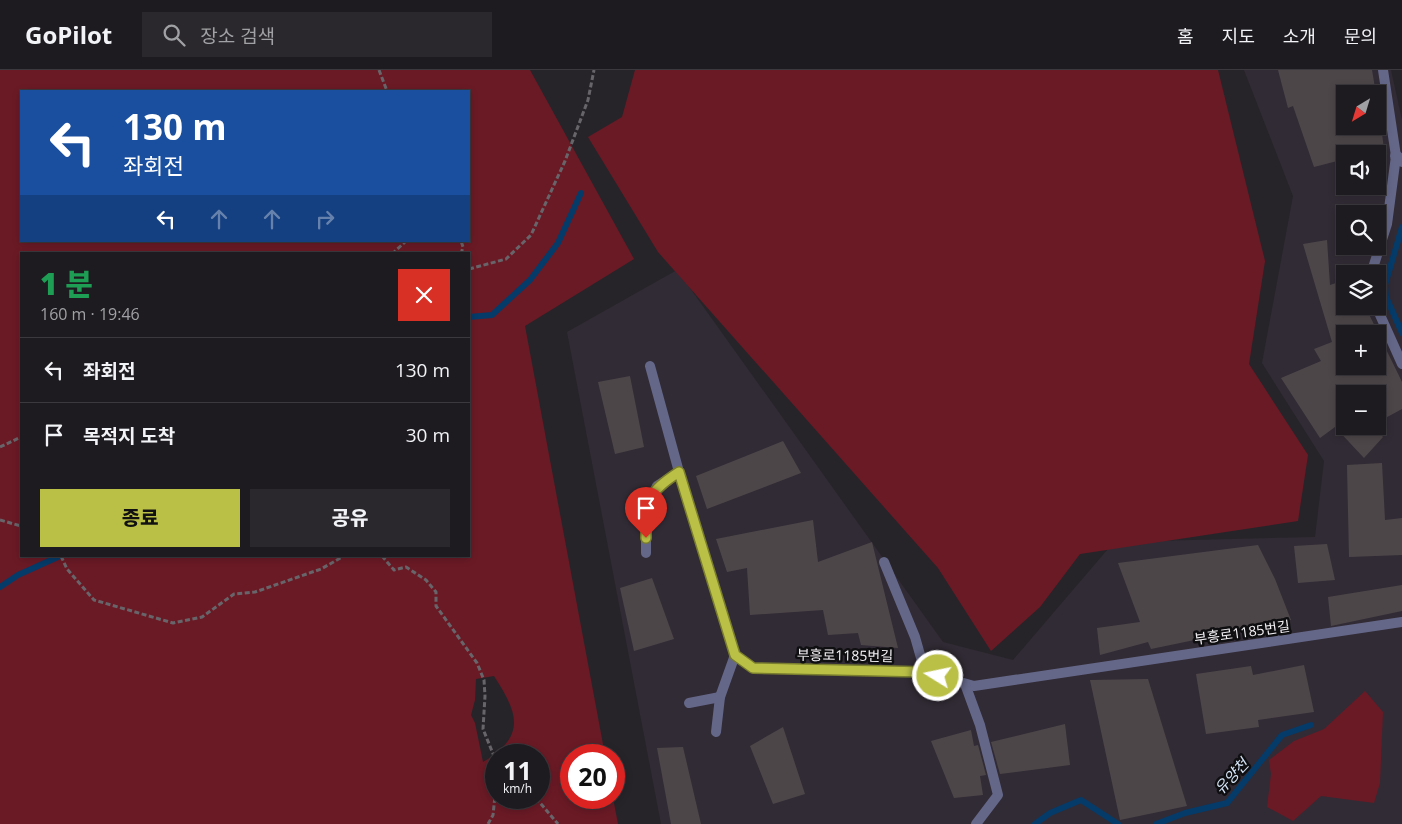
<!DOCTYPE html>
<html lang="ko">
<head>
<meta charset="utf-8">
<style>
  :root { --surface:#1d1b1f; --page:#2a282c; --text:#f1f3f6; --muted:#a0a1a4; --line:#3b393d; --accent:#bac046 }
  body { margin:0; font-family:"Open Sans","Noto Sans KR",sans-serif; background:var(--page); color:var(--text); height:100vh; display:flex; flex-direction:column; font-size:19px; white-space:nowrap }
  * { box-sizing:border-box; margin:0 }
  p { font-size:16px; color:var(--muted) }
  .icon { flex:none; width:28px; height:28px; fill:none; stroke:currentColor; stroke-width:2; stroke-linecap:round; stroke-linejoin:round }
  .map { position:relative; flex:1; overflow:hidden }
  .drawer { position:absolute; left:20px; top:182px; width:450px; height:305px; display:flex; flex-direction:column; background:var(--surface); border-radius:0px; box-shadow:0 2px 8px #0003,0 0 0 1px var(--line) }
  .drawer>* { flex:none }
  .hud { position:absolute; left:20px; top:20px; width:450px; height:152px; border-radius:0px; box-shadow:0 2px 8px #0003,0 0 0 1px var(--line); background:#1a4fa0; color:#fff; overflow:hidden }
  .needle { width:32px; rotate:218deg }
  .tools { position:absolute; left:1336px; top:15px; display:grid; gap:10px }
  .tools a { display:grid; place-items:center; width:50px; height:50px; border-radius:0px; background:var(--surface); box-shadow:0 2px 8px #0003,0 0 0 1px var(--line); font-size:25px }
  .speed { position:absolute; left:485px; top:674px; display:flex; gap:10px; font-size:25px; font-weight:700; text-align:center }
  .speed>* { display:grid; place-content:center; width:65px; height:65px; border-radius:50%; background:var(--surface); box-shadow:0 2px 8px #0003,0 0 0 1px var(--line); line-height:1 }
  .speed small { font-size:12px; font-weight:400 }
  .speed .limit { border:8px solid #d22; background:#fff; color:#111 }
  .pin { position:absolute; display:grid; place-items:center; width:42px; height:42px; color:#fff; margin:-51px -21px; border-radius:50% 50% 50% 0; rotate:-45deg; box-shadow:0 0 5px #0007 }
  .pin .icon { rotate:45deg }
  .me { position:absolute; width:55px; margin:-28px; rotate:280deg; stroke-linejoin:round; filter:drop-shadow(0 0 4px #0008) }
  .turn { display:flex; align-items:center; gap:18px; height:105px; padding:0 20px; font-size:22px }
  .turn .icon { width:65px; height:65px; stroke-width:2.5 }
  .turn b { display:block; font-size:35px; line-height:42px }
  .lanes { display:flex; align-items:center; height:48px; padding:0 20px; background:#0003; justify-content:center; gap:25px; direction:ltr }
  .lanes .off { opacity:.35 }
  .round { display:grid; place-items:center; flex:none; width:52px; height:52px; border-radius:0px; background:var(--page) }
  .head { display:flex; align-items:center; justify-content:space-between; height:85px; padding:0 20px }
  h1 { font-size:30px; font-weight:800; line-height:38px; color:#1e9e55 }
  .button { display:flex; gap:10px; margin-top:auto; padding:10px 20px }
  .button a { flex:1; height:58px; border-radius:0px; background:var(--accent); color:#111; font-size:20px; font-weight:800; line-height:58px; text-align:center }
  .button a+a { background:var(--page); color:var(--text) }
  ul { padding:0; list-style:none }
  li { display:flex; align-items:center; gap:15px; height:65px; padding:0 20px; border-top:1px solid var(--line) }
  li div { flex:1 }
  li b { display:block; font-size:19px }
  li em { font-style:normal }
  header { display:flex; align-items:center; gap:30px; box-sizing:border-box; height:70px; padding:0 25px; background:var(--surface); border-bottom:1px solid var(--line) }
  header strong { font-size:24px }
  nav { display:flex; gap:28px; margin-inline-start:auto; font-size:18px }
  .search { width:350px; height:45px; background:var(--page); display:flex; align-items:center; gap:12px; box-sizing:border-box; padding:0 18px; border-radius:0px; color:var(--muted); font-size:19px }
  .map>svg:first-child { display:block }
  .built { fill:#312b35; fill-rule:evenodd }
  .green { fill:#6a1a25; fill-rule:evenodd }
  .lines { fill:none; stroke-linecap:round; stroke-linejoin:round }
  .stream { stroke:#053b69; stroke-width:6 }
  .building { fill:#4d4649; fill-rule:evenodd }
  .path { stroke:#68656a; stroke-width:3; stroke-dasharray:5 2.5; stroke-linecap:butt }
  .lane { stroke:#656789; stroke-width:10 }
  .street { stroke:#656789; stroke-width:12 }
  .route-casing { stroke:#797d2e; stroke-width:12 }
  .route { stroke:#bac046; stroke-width:9 }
  .labels { text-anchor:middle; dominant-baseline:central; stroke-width:5; stroke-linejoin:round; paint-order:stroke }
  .street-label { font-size:14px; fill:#f4f1f5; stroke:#0f0e10 }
  .water-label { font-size:15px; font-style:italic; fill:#d6e6f8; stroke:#0f0e10 }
</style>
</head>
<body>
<header>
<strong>GoPilot</strong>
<div class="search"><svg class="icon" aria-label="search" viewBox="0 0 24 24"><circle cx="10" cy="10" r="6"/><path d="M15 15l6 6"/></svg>장소 검색</div>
<nav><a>홈</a><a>지도</a><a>소개</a><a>문의</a></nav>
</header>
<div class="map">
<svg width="1402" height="754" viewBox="0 0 1402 754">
  <rect width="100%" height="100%" fill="#272429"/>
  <path class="built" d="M1244,0h147l11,50v704h-741l-94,-492 110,-62 266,372 70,18 101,-118 201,-5 9,-76 -62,-98 31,-167zM1345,24h33v32h-33zM1345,84h33v32h-33zM1345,144h33v32h-33zM1345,204h33v32h-33zM1345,264h33v32h-33zM1345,324h33v32h-33z"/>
  <g class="green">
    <path d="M0,0h530l104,189 -109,67 80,429h-34v43h42l5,26h-618zM21,21h448v150h-448zM21,184h448v302h-448zM494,606c24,37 33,60 -11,86l-8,-39 -4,-8 4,-15 1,-21zM496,685h43v43h-43z"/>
    <path d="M635,0h583l47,191 -16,103 59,91 -10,66 -218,33 -40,53 -49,44 -53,-83 -280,-316 -70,-115 34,-20z"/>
    <path d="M1365,621l18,21 -3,71 -6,20 -53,-7 -28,25 -26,-14 4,-33 -2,-14 25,-19 30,-12z"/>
  </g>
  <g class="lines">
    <g class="stream">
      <path d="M1402,157l-17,58 1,12 16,36"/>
      <path d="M469,247l23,-2 38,-35 28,-37 23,-50"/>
      <path d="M0,517l18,-12 42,-19"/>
      <path d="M1035,754l15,-11 31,-13 37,24"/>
      <path d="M1156,754l29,-11 42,-10 55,-68 29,-10"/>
    </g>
  </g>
  <g class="building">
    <path d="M1278,0h94l4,24h-31v32h36l3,23 -20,5h-19v5l-31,8 -21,-61 -5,2z"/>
    <path d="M1327,170l3,45 15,-5v26h20l37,76v27l-24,13v-28h-33v32h28l10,11 -19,21 -29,-31 -15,11 -39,-60 40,-17 -7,-12 18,-7 -29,-98zM1345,264h33v32h-33z"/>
    <path d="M630,306l14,71 -29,7 -17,-72z"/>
    <path d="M783,371l18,32 -94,36 -11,-33z"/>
    <path d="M1382,393l3,57 17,-2v37l-53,2 -2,-92z"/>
    <path d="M813,450l5,42 54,-20 26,106 -37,-3 -3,-12 -30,2 -5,-25 -73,5 -3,-47 -20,4 -11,-33z"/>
    <path d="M1327,474l8,36 -37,3 -4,-37z"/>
    <path d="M1258,475l17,34 16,41 -140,29 -3,-7 -48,13 -3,-27 43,-6 -22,-59z"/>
    <path d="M652,508l22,61 -40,12 -14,-63z"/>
    <path d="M1402,515v26l-71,15 -3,-29z"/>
    <path d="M1304,595l10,47 -56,8 1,7 -53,7 -10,-60 55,-8 2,9z"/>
    <path d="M1148,609l39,127 -67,14 -30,-140z"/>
    <path d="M1065,654l5,41 -70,9 -9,-32z"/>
    <path d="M783,657l22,67 -32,10 -23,-58z"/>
    <path d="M971,660l3,16 4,-1 8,30 -6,1 3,19 -29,3 -23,-57z"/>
    <path d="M683,677l18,77h-30l-14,-76z"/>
  </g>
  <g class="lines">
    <g class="path">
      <path d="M379,0l8,21"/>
      <path d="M392,184l14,-13"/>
      <path d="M461,184l2,-7 -2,-6"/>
      <path d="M469,199l37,-10 25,-24 34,-74 23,-61 6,-30"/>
      <path d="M0,377l21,-10"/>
      <path d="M0,450l21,6"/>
      <path d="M61,486l6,13 27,31 79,23 29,-6 32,-23 21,-2 66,-23 23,-13"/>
      <path d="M382,486l12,14 12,-3 20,13 10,12v14l41,57 7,17 1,16 -2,33 13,32"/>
      <path d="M495,691l1,8"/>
      <path d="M496,705v6"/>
      <path d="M536,728l22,26"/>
      <path d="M488,754l5,-9 3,-29"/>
    </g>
    <g class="lane">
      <path d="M1371,204l16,-50 9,-68 -13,-86"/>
      <path d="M1376,236l26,58"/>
      <path d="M650,296l29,106 56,183 18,13 172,4 49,14 428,-64"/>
      <path d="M646,483v-44l11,-23 22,-14"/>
      <path d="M884,492l31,75 10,35"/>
      <path d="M965,614l15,41 18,70 -22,29"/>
      <path d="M689,633l31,-6"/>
      <path d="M716,662l4,-35 15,-42"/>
    </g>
    <path class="street" d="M1396,86l6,5"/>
  </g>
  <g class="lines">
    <defs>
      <path id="route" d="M646,468c0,-38 1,-45 33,-66l56,183 18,13 172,4 13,4"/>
    </defs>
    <use href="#route" class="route-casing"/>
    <use href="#route" class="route"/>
  </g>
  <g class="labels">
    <g class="street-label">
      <text transform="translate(1242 562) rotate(-8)">부흥로1185번길</text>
      <text transform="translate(845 585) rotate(1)">부흥로1185번길</text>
    </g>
    <g class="water-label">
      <text transform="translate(1231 706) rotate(-47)">유양천</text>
    </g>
  </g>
</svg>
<div class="tools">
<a><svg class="needle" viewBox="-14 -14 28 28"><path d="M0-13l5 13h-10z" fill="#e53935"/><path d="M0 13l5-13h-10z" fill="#a0a1a4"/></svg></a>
<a><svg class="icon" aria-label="sound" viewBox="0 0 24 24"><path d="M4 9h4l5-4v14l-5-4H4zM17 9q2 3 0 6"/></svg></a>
<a><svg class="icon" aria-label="search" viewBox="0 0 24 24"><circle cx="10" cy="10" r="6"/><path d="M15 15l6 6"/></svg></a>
<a><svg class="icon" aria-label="layers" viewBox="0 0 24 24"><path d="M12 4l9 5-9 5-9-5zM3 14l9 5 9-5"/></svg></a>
<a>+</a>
<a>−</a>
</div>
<div class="speed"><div>11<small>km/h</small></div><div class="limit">20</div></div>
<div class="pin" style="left:646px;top:468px;background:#d93025"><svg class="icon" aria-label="arrive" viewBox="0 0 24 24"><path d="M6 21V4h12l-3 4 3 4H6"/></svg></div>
<svg class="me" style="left:938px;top:606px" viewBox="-20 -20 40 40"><circle r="17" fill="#bac046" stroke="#fff" stroke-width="3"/><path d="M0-11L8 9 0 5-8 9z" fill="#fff"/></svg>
<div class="hud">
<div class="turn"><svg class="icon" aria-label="left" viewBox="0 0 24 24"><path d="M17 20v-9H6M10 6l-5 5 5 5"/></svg><div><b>130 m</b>좌회전</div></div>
<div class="lanes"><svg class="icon" aria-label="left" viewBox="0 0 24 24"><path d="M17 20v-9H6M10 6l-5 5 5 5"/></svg><svg class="icon off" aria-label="ahead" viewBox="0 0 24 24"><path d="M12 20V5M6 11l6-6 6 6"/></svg><svg class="icon off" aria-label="ahead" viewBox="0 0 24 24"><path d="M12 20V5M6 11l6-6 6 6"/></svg><svg class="icon off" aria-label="right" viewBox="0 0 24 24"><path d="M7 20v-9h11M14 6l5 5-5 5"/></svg></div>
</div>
<section class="drawer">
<div class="head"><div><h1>1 분</h1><p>160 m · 19:46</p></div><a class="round" style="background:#d93025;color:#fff"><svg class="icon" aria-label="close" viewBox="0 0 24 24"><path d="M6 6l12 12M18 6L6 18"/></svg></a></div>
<ul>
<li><svg class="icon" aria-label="left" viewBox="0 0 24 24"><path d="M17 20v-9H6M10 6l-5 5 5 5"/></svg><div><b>좌회전</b></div><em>130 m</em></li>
<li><svg class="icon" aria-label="arrive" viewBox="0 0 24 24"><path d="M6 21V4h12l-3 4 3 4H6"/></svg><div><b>목적지 도착</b></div><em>30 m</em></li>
</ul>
<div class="button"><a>종료</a><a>공유</a></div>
</section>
</div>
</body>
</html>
